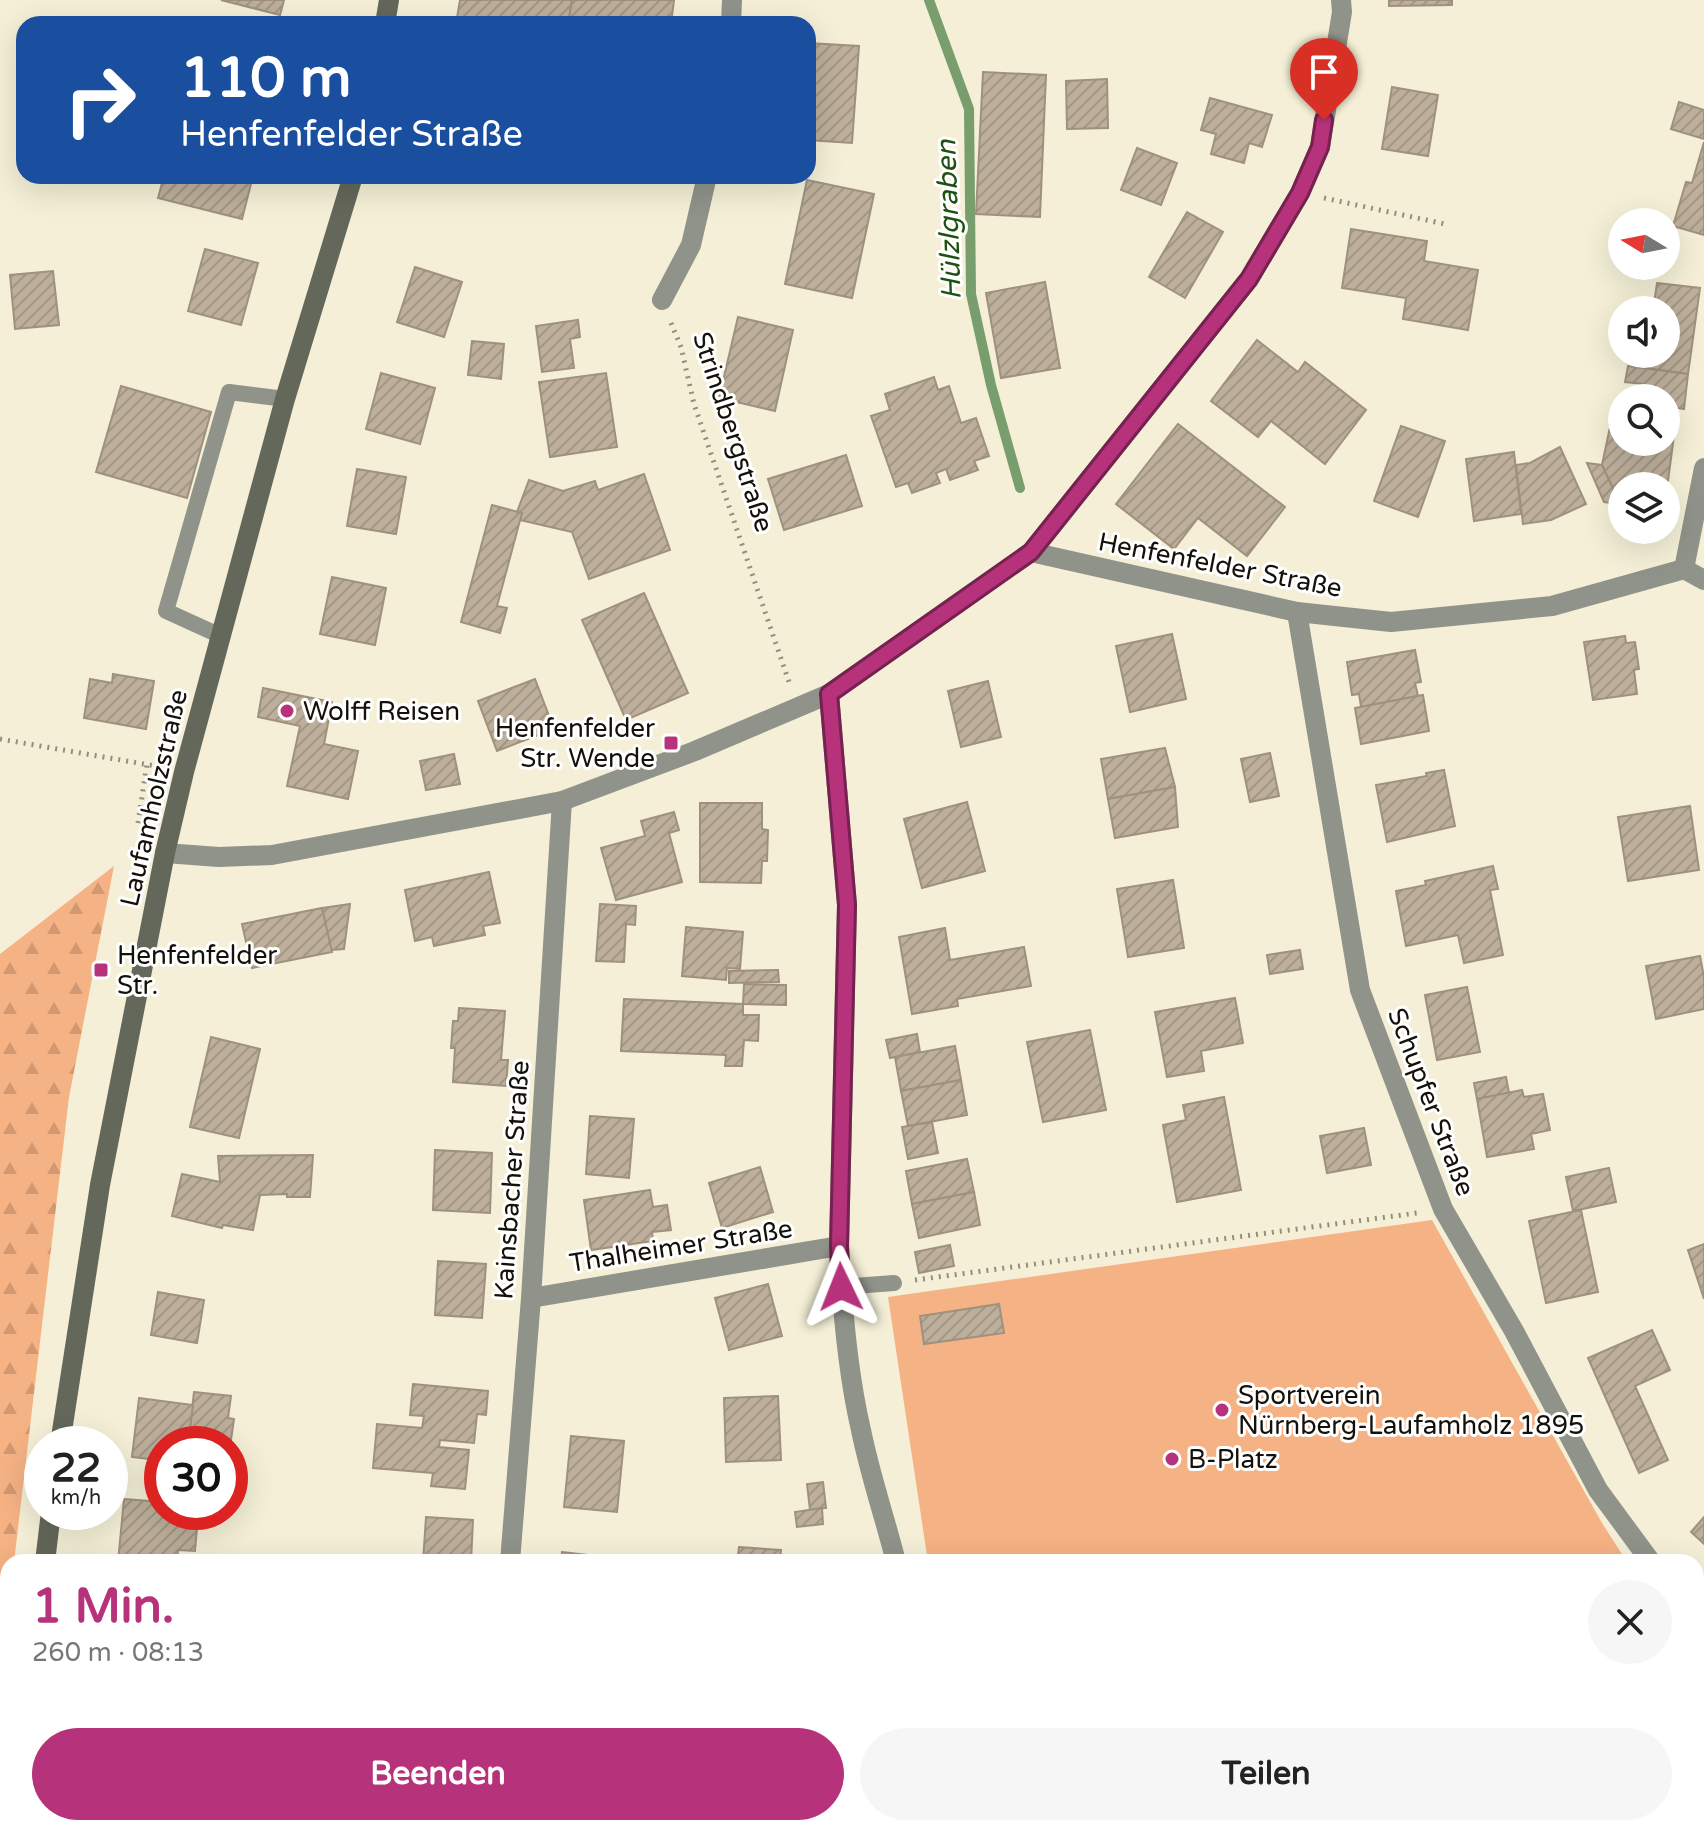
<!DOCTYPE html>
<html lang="de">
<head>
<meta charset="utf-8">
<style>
  :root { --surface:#fff; --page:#f6f6f6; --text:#222; --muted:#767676; --accent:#b6337b }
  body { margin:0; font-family:"Varela Round",sans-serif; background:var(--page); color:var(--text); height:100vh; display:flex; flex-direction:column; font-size:30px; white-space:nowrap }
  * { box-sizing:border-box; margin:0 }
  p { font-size:26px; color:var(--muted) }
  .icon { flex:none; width:44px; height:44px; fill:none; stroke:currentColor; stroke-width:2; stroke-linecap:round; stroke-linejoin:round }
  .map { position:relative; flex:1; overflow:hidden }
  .sheet { position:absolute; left:0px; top:1554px; width:1704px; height:282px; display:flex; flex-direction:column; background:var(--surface); border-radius:24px 24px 0 0; box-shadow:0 8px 32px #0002 }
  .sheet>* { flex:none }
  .top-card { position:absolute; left:16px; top:16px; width:800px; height:168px; border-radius:24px; box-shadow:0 8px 32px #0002; background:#1a4fa0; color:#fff; overflow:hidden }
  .needle { width:52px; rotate:280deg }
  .fabs { position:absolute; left:1608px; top:208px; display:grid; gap:16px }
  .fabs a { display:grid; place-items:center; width:72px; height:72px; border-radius:50%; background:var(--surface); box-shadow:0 8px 32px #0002; font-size:40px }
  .speed { position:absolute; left:24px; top:1426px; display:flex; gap:16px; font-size:40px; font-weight:700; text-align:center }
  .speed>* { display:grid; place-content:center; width:104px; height:104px; border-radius:50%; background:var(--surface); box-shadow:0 8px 32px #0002; line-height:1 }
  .speed small { font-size:20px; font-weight:400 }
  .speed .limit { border:12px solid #d22; background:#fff; color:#111 }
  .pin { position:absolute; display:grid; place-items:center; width:68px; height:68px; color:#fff; margin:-82px -34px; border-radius:50% 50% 50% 0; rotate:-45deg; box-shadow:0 0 8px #0007 }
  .pin .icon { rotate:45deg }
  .me { position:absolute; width:88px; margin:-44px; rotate:358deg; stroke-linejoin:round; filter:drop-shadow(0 0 6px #0008) }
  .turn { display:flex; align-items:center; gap:28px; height:168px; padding:0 32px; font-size:36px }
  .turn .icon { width:104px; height:104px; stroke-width:2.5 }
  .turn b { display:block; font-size:56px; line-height:68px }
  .round { display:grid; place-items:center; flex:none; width:84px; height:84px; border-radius:42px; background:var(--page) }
  .summary { display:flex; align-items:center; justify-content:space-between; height:136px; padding:0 32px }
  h1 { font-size:48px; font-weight:700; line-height:60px; color:var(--accent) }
  .button { display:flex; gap:16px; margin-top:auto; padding:16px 32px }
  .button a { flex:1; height:92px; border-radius:48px; background:var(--accent); color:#fff; font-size:32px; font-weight:700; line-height:92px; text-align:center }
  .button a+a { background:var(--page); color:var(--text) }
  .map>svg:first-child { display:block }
  .forest { fill:url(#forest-firs) }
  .pitch { fill:#f5b284 }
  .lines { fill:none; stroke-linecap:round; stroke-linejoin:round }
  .stream { stroke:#789e6d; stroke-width:10 }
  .building { fill:url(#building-hatch); stroke:#9f917d; stroke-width:2 }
  .path { stroke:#938f7e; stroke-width:5; stroke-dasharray:2 6; stroke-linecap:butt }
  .lane { stroke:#909389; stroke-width:16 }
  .street { stroke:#909389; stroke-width:20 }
  .secondary { stroke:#64685a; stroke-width:20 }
  .route-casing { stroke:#762150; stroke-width:20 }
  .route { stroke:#b6337b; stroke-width:14 }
  .poi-dot { fill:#b6337b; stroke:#fff; stroke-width:3 }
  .labels { text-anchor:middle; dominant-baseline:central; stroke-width:6; stroke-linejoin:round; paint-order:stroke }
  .street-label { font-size:26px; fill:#131109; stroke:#fff }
  .poi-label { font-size:26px; fill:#131109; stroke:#fff; text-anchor:start }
  .water-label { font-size:28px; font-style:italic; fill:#1e5111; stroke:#fff }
</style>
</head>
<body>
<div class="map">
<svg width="1704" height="1835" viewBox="0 0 1704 1835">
  <defs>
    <pattern id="forest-firs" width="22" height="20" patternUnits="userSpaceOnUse" patternTransform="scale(2)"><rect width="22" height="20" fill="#f5b284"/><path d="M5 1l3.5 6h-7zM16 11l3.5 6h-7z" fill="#d19871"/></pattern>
    <pattern id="building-hatch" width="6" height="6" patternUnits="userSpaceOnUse" patternTransform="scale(2)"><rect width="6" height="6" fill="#bdaf9b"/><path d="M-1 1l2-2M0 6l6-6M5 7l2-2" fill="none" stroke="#a29684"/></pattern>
  </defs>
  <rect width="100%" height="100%" fill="#f4efd6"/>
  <path class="forest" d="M114,866l-45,231 -55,465h-6v44l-8,64v-716z"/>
  <g class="pitch">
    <path d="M1432,1220l170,303 25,39h-699l-40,-265z"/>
    <path d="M1696,1669l8,10v156h-740v-7h732z"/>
  </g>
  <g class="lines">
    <path class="stream" d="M929,0l40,109 2,185 20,91 29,103"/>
  </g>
  <g class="building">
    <path d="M221,0h63l-4,15z"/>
    <path d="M460,0h112l-4,24h-112z"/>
    <path d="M572,0h102l-3,24h-103z"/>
    <path d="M1389,0h63v5l-63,1z"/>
    <path d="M808,43l51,3 -7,97 -44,-3z"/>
    <path d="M983,72l63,3 -6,142 -64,-3z"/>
    <path d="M1107,79l1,49 -41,1 -1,-48z"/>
    <path d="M1392,87l46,8 -10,61 -46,-7z"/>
    <path d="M1210,98l62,17 -10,32 -13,-4 -5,20 -33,-9 5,-20 -15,-4z"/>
    <path d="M1679,102l25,8v29l-33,-10z"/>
    <path d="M1704,142v93l-31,-9 13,-44 6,1z"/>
    <path d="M1137,148l40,15 -16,42 -40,-15z"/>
    <path d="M164,176h89l-11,43 -84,-21z"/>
    <path d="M807,180l67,14 -22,104 -67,-14z"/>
    <path d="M1187,212l36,20 -38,66 -36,-21z"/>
    <path d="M1351,229l76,12 -3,20 54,9 -10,60 -65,-11 3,-21 -64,-10z"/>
    <path d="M205,249l53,14 -17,62 -53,-14z"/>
    <path d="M415,267l47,15 -18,55 -47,-15z"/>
    <path d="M53,271l6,54 -44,4 -5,-54z"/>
    <path d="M1045,282l15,86 -59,10 -15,-85z"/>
    <path d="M1657,283l43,5 -12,86 -43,-6 2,-14h19v-44h-13z"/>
    <path d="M738,317l55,13 -18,81 -56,-13z"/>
    <path d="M578,320l2,17 -10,2 4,29 -32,4 -6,-46z"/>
    <path d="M1257,340l41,32 7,-10 61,48 -41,54 -54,-43 -13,16 -47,-36z"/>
    <path d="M472,341l32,3 -3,35 -33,-4z"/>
    <path d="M1628,366l60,8 -4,35 -18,-3v-8h-24l2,-14 -19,-2z"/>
    <path d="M381,373l54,15 -15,56 -54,-15z"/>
    <path d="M606,373l11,74 -67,10 -11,-75z"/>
    <path d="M934,377l4,13 11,-4 12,37 15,-5 13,38 -15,5 4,9 -28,10 -4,-11 -10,4 4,10 -28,10 -4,-10 -12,4 -25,-71 19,-6 -5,-16z"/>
    <path d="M121,386l90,26 -24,86 -91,-26z"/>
    <path d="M1178,424l107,83 -38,49 -49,-38 -24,31 -58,-45z"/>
    <path d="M1401,426l44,15 -27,76 -44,-16z"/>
    <path d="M1610,427l12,1v14h44v-7l8,1 -7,52 6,16 -7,16v-34h-44v21l-20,-42z"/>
    <path d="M1560,447l26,57 -35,16 -28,4 -7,-59 14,-2z"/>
    <path d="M1514,452l7,62 -47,7 -8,-62z"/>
    <path d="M846,455l16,51 -78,24 -16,-51z"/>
    <path d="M1587,463l15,2 18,39 -16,-2z"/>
    <path d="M357,469l49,8 -10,57 -49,-8z"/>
    <path d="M644,474l26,76 -81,29 -17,-47 -52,-12 2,-7 -5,-1 12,-32 34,11 32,-10 3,9z"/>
    <path d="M492,505l30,8 -25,93 10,2 -7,25 -39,-11z"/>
    <path d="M332,577l54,11 -11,57 -55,-11z"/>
    <path d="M644,593l44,100 -62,27 -44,-100z"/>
    <path d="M1172,634l14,65 -56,13 -14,-66z"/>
    <path d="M1625,636l1,7 9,-1 4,27 -5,1 3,24 -44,6 -9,-58z"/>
    <path d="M1415,650l6,32 -6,1 3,13 -57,11 -2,-13 -7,1 -5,-33z"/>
    <path d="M113,674l41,7 -8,48 -62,-11 6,-39 22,4z"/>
    <path d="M535,679l19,50 -57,22 -19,-50z"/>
    <path d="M988,681l13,56 -40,10 -13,-56z"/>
    <path d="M263,688l69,14 -8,42 34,7 -10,48 -61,-13 13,-60 -42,-9z"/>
    <path d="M1423,695l6,36 -68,13 -6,-36z"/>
    <path d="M1165,748l10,39 -67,12 -7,-40z"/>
    <path d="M1270,753l9,43 -29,6 -9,-43z"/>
    <path d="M454,754l6,30 -34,6 -6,-29z"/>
    <path d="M1444,770l11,56 -68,16 -11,-57 51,-9 -1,-3z"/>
    <path d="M1175,787l3,40 -63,11 -7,-39z"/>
    <path d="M967,802l18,69 -63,17 -18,-69z"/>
    <path d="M700,803h62v26l6,1 -1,31h-5l-1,22 -61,-1z"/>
    <path d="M1690,806l9,64 -71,11 -10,-64z"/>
    <path d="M674,812l5,18 -10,3 13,49 -66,18 -15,-52 44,-12 -4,-15z"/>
    <path d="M1493,866l5,23 -8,1 13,65 -39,8 -6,-28 -52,11 -10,-55 30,-6 -1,-4z"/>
    <path d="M489,872l11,51 -17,3 2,9 -51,11 -2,-9 -17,4 -10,-51z"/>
    <path d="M1173,880l11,68 -56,9 -11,-68z"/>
    <path d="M350,904l-6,45 -13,1 -9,-42z"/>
    <path d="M600,904l36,2 -1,19 -9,-1 -2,38 -28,-1z"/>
    <path d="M322,908l10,44 -80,16 -10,-44z"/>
    <path d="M686,927l57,5 -3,37 -13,-1 -1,12 -44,-4z"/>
    <path d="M945,928l5,32 74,-13 7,39 -74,13 1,7 -46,8 -13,-77z"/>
    <path d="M1300,950l3,19 -33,5 -3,-19z"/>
    <path d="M1700,956l4,21v32l-48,10 -10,-53z"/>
    <path d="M778,970l1,12 -50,1v-12z"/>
    <path d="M744,984l42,1v20l-43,-1z"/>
    <path d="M1467,987l13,65 -43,8 -12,-65z"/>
    <path d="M1235,998l8,45 -42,8 3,20 -37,6 -12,-65z"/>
    <path d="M624,999l119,5v11h16l-1,26 -14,-1 -2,26h-17l1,-11 -105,-4z"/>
    <path d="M459,1008l46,3 -4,49h7l-2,26 -53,-4 2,-34h-4l2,-27h5z"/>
    <path d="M1090,1030l16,80 -63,12 -16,-80z"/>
    <path d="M917,1034l3,18 -30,6 -4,-18z"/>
    <path d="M211,1037l49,12 -21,89 -49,-11z"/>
    <path d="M955,1046l6,34 -60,11 -6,-34z"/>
    <path d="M1506,1077l3,16 -32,6 -3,-16z"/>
    <path d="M961,1080l6,35 -59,11 -7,-35z"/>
    <path d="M1522,1090l2,7 19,-3 7,36 -19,4 3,15 -47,8 -10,-58z"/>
    <path d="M1224,1097l17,93 -64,12 -14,-77 23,-5 -3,-15z"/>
    <path d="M590,1116l44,3 -5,59 -43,-4z"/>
    <path d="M932,1122l6,31 -30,6 -6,-32z"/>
    <path d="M1364,1128l7,37 -44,8 -7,-37z"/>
    <path d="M435,1150l57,3 -2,60 -57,-3z"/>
    <path d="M313,1155l-3,42h-23v-3l-27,1 -7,35 -30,-5 -1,3 -50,-12 10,-42 38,8 -2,-26z"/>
    <path d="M967,1159l7,33 -62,12 -6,-33z"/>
    <path d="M760,1167l13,45 -51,16 -13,-45z"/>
    <path d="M1609,1168l7,34 -43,9 -7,-34z"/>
    <path d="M650,1190l3,17 14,-2 4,25 -19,2 1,9 -62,9 -7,-50z"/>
    <path d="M974,1192l6,33 -61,13 -7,-34z"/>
    <path d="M1581,1210l17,82 -52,11 -17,-82z"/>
    <path d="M1704,1244v55l-16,-49z"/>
    <path d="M950,1245l4,21 -35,7 -4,-21z"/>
    <path d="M438,1261l48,3 -4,54 -47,-3z"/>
    <path d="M768,1284l14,52 -53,14 -14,-52z"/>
    <path d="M158,1292l46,8 -7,43 -46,-8z"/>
    <path d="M999,1304l5,29 -80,11 -4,-28z"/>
    <path d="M1652,1330l18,40 -35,16 33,74 -29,13 -51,-115z"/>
    <path d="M413,1384l75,7 -2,24 -9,-1 -3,29 -34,-3 -1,7 30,3 -4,39 -34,-3 2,-13 -60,-5 4,-44 45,4 2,-12 -14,-1z"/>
    <path d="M194,1392l37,4 -3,22 6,1 -3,21h-5v4h-38z"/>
    <path d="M778,1396l3,64 -55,2 -2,-64z"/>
    <path d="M139,1398l54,7 -5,39h-26v12h-5l-1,4 -24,-3z"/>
    <path d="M571,1436l53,5 -7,71 -53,-5z"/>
    <path d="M823,1482l3,26 -16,2 -3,-26z"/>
    <path d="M124,1499l38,3v10h20l-1,14 16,2 -2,23 -17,-1 -1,12h-59z"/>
    <path d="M822,1508l1,16 -26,3 -2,-15z"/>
    <path d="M426,1517l47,3 -2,42h-48z"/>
    <path d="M1704,1517v27l-13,-12z"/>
    <path d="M739,1547l42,3 -1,12h-43z"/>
    <path d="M562,1552l59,7v3h-60z"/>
    <path d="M537,1832l54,3h-54z"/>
  </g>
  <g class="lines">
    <g class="path">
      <path d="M1324,198l121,26"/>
      <path d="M671,323l10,24 13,57 95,278"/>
      <path d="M0,739l161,28"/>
      <path d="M138,823l9,-59"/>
      <path d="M915,1280l502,-67"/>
      <path d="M1696,1808l8,-1"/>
      <path d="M1426,1828l1,4 33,-4"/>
      <path d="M1510,1828v3l25,-3"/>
      <path d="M1543,1828v7"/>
    </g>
    <g class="lane">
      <path d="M221,636l-55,-25 63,-219 56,7"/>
      <path d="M841,1287l53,-4"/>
    </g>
    <g class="street">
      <path d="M731,24l1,-24"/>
      <path d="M662,300l29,-55 16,-69"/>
      <path d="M1031,552l266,60 94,10 161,-16 132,-37 20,11"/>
      <path d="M1684,569l20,-101"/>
      <path d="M1297,612l63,378 83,219 71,122 84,159 53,72"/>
      <path d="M829,694l18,211 -8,341c3,61 8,124 22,184 9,45 24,88 35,132"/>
      <path d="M165,853l54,4 53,-2 290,-54 133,-50 134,-57 202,-142 218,-273 51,-86 20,-46 22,-135 -1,-12"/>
      <path d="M531,1298l308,-52"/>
      <path d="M510,1562l21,-264 31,-497"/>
      <path d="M1696,1619l8,10"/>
      <path d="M938,1828l1,7"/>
      <path d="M493,1835v-7"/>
    </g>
    <g class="secondary">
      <path d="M385,24l4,-24"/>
      <path d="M60,1444l40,-259 65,-332 19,-81 101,-373 68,-223"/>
      <path d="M45,1562l6,-50"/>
      <path d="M14,1835l1,-7"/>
    </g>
  </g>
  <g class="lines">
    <defs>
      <path id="route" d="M841,1287l-2,-41 8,-341 -18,-211 202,-142 218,-273 51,-86 20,-46 4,-27"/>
    </defs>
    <use href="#route" class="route-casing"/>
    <use href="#route" class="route"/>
  </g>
  <g class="poi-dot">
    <circle cx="287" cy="711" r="8"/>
    <rect x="663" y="735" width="16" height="16" rx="4"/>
    <rect x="93" y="962" width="16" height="16" rx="4"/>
    <circle cx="1222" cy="1410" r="8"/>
    <circle cx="1172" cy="1459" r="8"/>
  </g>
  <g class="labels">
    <g class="street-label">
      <text transform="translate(733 432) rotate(72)">Strindbergstraße</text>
      <text transform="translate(1220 565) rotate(11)">Henfenfelder Straße</text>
      <text transform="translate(154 798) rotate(-77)">Laufamholzstraße</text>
      <text transform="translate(1431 1102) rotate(69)">Schupfer Straße</text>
      <text transform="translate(512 1180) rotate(-86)">Kainsbacher Straße</text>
      <text transform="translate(681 1246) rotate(-9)">Thalheimer Straße</text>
    </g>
    <g class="poi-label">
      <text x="303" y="711">Wolff Reisen</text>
      <text x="655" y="728" text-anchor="end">Henfenfelder<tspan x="655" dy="30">Str. Wende</tspan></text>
      <text x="117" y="955">Henfenfelder<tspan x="117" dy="30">Str.</tspan></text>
      <text x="1238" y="1395">Sportverein<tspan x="1238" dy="30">Nürnberg-Laufamholz 1895</tspan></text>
      <text x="1188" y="1459">B-Platz</text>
    </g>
    <g class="water-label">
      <text transform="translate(949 220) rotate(-92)">Hülzlgraben</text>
    </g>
  </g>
</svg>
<div class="fabs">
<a><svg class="needle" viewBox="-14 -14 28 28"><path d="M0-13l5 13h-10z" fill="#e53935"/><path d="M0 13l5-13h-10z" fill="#767676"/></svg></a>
<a><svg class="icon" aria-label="sound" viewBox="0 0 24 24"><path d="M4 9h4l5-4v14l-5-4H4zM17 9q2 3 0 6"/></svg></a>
<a><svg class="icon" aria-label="search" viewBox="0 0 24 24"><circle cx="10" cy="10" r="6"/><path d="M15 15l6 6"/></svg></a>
<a><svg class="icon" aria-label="layers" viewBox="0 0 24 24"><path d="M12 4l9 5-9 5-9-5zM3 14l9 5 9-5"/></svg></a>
</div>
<div class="speed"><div>22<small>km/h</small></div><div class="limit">30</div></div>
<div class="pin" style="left:1324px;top:120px;background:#d93025"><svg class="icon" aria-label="arrive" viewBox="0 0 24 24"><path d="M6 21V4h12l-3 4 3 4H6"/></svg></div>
<svg class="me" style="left:841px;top:1287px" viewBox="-20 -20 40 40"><path d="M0-17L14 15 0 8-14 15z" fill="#b6337b" stroke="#fff" stroke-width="4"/></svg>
<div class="top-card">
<div class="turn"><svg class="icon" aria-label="right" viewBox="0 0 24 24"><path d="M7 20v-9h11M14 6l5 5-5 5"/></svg><div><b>110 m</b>Henfenfelder Straße</div></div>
</div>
<section class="sheet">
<div class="summary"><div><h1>1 Min.</h1><p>260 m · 08:13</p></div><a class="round"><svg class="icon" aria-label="close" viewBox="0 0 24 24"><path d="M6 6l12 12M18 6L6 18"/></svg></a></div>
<div class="button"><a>Beenden</a><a>Teilen</a></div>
</section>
</div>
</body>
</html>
